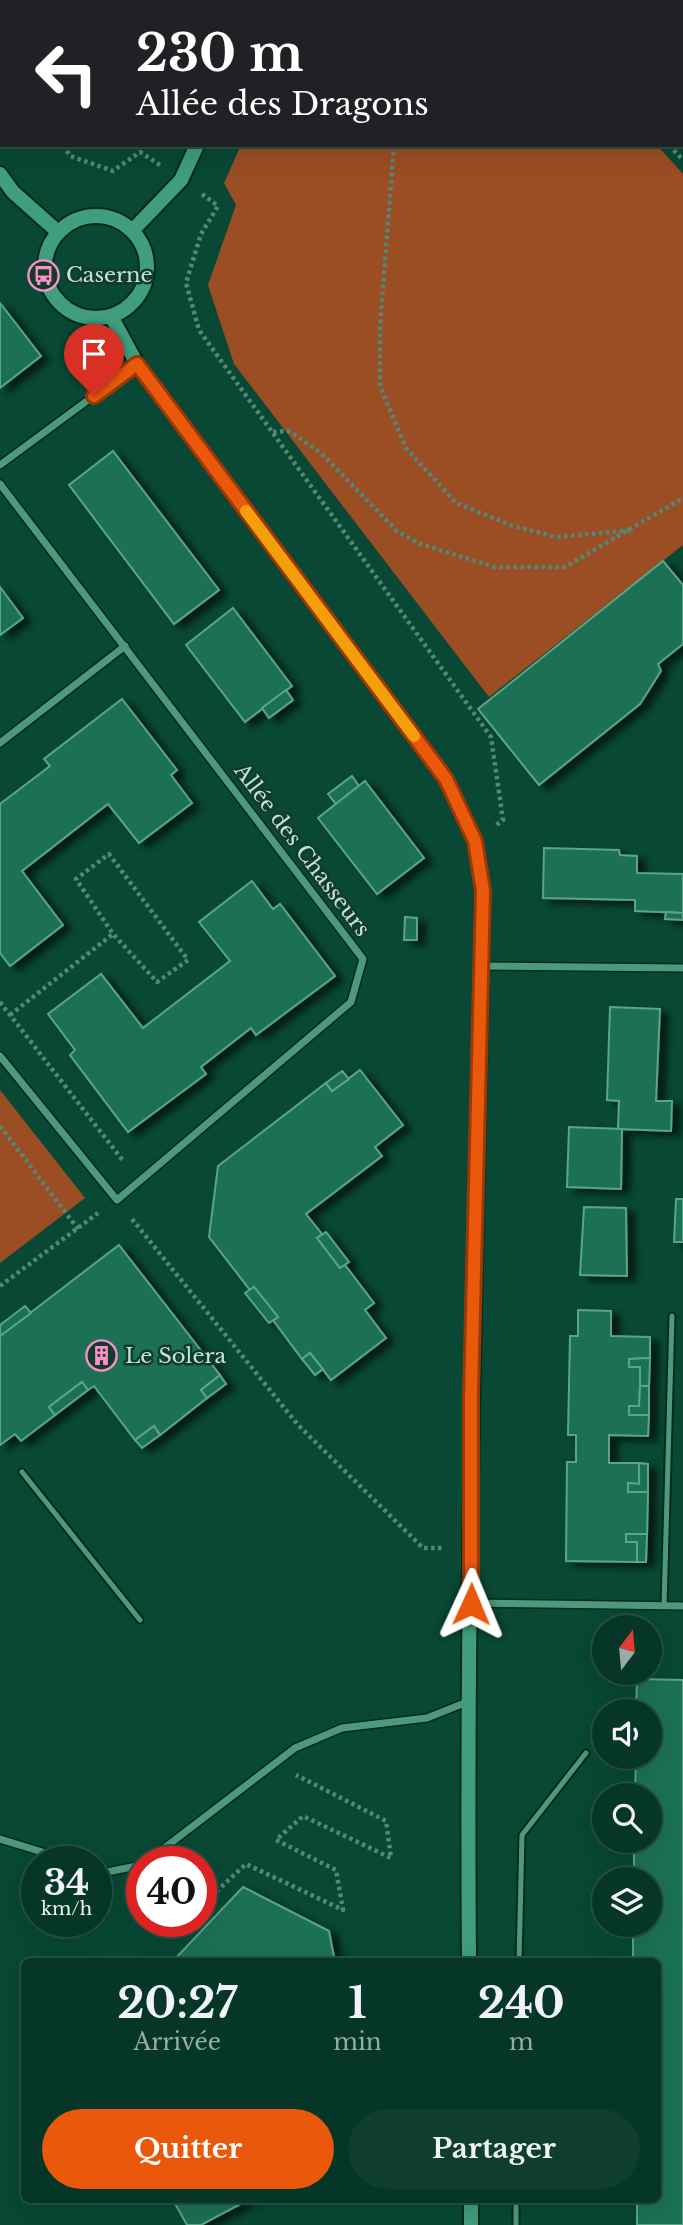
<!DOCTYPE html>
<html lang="fr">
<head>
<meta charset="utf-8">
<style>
  :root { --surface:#063627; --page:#0f3e2f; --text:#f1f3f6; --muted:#98aba7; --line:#275044; --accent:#ea580c }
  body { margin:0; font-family:"Libre Baskerville",serif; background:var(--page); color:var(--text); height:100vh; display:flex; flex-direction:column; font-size:26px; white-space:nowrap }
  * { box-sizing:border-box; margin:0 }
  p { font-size:23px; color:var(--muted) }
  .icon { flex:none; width:38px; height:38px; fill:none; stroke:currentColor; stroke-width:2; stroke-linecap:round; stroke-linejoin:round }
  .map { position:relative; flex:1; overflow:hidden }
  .sheet { position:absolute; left:21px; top:1958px; width:640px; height:245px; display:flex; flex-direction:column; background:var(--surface); border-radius:10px; box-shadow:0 7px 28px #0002,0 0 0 2px var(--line) }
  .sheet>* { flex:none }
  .top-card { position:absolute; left:0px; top:0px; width:684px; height:147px; box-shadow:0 7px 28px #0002,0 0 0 2px var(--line); background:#202124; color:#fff; overflow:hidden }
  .needle { width:46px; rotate:16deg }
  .fabs { position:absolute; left:592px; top:1615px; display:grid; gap:14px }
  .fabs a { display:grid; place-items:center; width:70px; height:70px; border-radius:50%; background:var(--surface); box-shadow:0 7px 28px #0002,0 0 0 2px var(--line); font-size:35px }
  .speed { position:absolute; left:21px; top:1846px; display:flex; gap:14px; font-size:35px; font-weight:700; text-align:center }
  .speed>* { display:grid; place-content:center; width:91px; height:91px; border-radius:50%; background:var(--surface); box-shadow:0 7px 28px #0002,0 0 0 2px var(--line); line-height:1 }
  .speed small { font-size:18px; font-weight:400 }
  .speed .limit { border:10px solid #d22; background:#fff; color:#111 }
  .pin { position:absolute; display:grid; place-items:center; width:60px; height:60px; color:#fff; margin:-72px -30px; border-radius:50% 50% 50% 0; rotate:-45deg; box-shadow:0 0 7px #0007 }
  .pin .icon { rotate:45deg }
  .me { position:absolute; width:77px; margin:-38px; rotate:1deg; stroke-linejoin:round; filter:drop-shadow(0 0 5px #0008) }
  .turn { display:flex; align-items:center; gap:24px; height:147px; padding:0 21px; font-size:32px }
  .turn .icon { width:91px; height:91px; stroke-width:2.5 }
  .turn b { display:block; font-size:49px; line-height:60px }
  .eta { display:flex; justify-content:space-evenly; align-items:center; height:119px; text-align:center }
  .eta b { font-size:42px; font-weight:700; line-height:49px }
  .primary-button { display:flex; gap:14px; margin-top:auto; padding:14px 21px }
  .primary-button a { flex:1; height:80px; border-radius:42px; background:var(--accent); color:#fff; font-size:28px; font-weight:700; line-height:80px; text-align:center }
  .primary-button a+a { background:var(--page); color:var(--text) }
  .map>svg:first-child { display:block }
  .green { fill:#9b4d24 }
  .building { fill:#1a7155; stroke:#5aa588; stroke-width:2; filter:url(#shadow) }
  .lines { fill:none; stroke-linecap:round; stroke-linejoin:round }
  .lane-casing { stroke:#012b1e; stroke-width:9 }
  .street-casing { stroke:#012b1e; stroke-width:10 }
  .secondary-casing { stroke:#012b1e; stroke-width:18 }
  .path { stroke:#538875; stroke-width:4.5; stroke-dasharray:3.5 3.5; stroke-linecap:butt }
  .lane { stroke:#4e997c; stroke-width:5 }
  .street { stroke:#4e997c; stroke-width:7 }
  .secondary { stroke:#409e7d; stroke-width:14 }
  .route-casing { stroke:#983908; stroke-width:18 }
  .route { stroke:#ea580c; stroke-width:12 }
  .slow { stroke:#f59e0b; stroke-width:12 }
  .labels { text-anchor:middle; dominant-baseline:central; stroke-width:5; stroke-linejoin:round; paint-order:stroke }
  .poi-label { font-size:21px; fill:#c1e5d4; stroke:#123b2c; text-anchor:start }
  .street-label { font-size:21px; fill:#c1e5d4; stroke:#123b2c }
</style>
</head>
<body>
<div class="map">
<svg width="683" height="2225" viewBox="0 0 683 2225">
  <defs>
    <filter id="shadow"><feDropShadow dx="8" dy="4.5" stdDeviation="3.5" flood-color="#0009"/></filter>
  </defs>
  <rect width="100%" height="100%" fill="#084834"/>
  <g class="green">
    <path d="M307,0h220l1,2h-222z"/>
    <path d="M241,145h416l26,29v371l-194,152 -255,-333 -26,-79 28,-80 -12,-22z"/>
    <path d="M0,1090l85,108 -85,65z"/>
  </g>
  <g class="building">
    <path d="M542,0h87l-2,2z"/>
    <path d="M0,303l41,53 -41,32z"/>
    <path d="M113,451l106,139 -45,34 -105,-139z"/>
    <path d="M663,561l20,24v59l-25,20 3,7 -21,33 -101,81 -61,-76z"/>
    <path d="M0,587l23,31 -23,17z"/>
    <path d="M233,608l59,78 -47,36 -59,-77z"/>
    <path d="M286,690l7,10 -24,18 -7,-10z"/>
    <path d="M122,699l55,71 -6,5 21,28 -53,40 -31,-39 -86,67 41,54 -53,41 -10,-13v-149l50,-38 -6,-7z"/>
    <path d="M352,776l7,10 -23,18 -8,-10z"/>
    <path d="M365,781l59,77 -47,36 -59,-76z"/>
    <path d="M544,848l75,2 1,5 17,1v17l46,1v39l-48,-2v-11l-92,-2z"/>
    <path d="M252,881l21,28 7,-5 55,72 -79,59 -5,-7 -50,39 5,7 -78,58 -58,-77 5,-5 -27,-36 53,-40 42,54 87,-67 -31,-39z"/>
    <path d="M666,912l17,1v7l-18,-1z"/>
    <path d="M405,917l12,1v22h-13z"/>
    <path d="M610,1007l50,2 -4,92h16l-1,30 -53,-2 1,-28 -12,-1z"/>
    <path d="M360,1070l43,55 -28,22 7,9 -76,58 16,20 -5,4 23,30 5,-3 29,38 -9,7 21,28 -55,42 -21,-27 -8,6 -29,-39 5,-3 -24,-30 -4,3 -41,-53 9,-71 108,-83 6,8z"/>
    <path d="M342,1071l7,8 -17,12 -6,-8z"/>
    <path d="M569,1127l53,2 -1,60 -54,-2z"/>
    <path d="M676,1199h7v43h-9z"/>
    <path d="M584,1207l42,1 1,68 -47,-1z"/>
    <path d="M326,1232l23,30 -9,6 -23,-30z"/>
    <path d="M119,1245l101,130 -19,15 6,8 -47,37 -6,-9 -19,14 -41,-54 -6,4 -6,-8 -33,25 6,8 -34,26 -6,-7 -15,11v-109z"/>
    <path d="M254,1287l24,30 -9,6 -24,-30z"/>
    <path d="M25,1306l6,7 -31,23v-11z"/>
    <path d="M578,1310l33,1v25l39,1v21l-21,1v8h11v19l-1,20h-10v9h20l-1,21 -39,-1v28h30v21l-11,-1v9h20l-1,42h-21v8h11v20l-71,-1 1,-99h9v-27h-8l2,-99h8z"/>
    <path d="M310,1353l13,16 -8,6 -13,-16z"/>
    <path d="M650,1358l-1,28h-9v-19h-11v-8z"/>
    <path d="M220,1375l6,9 -19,14 -6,-8z"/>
    <path d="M82,1382l6,8 -33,25 -6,-8z"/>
    <path d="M640,1386h9v29h-20v-9h10z"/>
    <path d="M154,1426l6,9 -18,13 -7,-8z"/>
    <path d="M639,1463l9,1v28h-20v-9l11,1z"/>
    <path d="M626,1534h21l-1,28h-9v-20h-11z"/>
    <path d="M637,1679l46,1v545h-46v-25h21v-238h-25v-37h16v-45h-15v-39h15v-45h-14l1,-39h13v-45h-13z"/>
    <path d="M243,1887l86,44 6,31h-163z"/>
    <path d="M173,2200h75l-47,25h-14z"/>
  </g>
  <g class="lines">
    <defs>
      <g id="lane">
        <path d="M22,1472l118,148"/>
        <path d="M664,1606l8,-290"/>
        <path d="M519,1962l3,-127 64,-82"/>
        <path d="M516,2225v-25"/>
      </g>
      <g id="street">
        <path d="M0,465l137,-101"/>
        <path d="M0,484l363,475 -12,43 -234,198 -117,-144"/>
        <path d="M0,743l125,-97"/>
        <path d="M482,966l201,2"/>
        <path d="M471,1603l212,3"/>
        <path d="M0,1839l75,23"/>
        <path d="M146,1862l149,-114 47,-20 85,-10 40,-16"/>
        <path d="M96,1868l11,4 35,-7"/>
      </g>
      <g id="secondary">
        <path d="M262,2v-2"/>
        <path d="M0,174l13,18 45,40"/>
        <circle cx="96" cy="267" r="51"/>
        <path d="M132,231l49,-51 16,-35"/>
        <path d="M111,316l26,48 309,415 29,62 8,50c-8,357 -17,714 -14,1071"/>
        <path d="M471,2200v25"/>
      </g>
    </defs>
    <use href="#lane" class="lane-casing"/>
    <use href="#street" class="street-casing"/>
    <use href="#secondary" class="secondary-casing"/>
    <g class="path">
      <path d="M494,0l2,2"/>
      <path d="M413,2l1,-2"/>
      <path d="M643,2l2,-2"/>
      <path d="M0,50l2,3"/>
      <path d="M63,145l7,11 43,15 27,-19 20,13"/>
      <path d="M394,145l-14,181v60l26,62 50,55 57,23 44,11 75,-7"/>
      <path d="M669,145l14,15"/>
      <path d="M202,194l16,12 -17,28 -15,49 13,47 292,407 12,83 -8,6"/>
      <path d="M273,432l16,-1 32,22 76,78 23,13 75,23h70l118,-69"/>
      <path d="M0,1002l124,160"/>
      <path d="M10,1015l103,-81 -37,-55 33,-25 79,106 -31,22 -44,-48"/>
      <path d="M0,1126l78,103"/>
      <path d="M132,1219l166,206 125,123h21"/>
      <path d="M0,1286l98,-73"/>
      <path d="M201,1906l45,-42 97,46 -7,-40 -60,-30 27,-24 88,42 -5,-37 -90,-46"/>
      <path d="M178,1928l7,-6"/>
    </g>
    <use href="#lane" class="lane"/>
    <use href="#street" class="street"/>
    <use href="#secondary" class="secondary"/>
  </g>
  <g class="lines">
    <defs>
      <path id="route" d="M94,396l43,-32 309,415 29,62 8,50 -12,504v209"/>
    </defs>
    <use href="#route" class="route-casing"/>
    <use href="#route" class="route"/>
    <path class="slow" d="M246,511l168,225"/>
  </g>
  <defs>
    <symbol id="bus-ring" viewBox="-11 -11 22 22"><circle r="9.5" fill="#123b2c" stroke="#f990ca" stroke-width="1.5"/><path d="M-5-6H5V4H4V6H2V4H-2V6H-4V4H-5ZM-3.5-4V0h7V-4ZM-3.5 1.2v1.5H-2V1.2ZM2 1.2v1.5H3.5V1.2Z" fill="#f990ca"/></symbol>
    <symbol id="building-ring" viewBox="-11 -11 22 22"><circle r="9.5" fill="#123b2c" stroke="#f990ca" stroke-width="1.5"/><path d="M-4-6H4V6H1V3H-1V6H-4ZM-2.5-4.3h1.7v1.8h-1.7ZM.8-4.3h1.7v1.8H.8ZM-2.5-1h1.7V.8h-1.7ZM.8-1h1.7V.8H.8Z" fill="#f990ca"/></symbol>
  </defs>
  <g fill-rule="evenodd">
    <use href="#bus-ring" x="26" y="258" width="35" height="35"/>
    <use href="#building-ring" x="84" y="1338" width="35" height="35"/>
  </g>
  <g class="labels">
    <g class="poi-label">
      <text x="66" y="275">Caserne</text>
      <text x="125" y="1356">Le Solera</text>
    </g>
    <g class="street-label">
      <text transform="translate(302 850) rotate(53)">Allée des Chasseurs</text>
    </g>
  </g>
</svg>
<div class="fabs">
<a><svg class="needle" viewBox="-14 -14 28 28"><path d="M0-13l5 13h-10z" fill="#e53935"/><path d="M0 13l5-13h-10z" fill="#98aba7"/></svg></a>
<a><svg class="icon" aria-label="sound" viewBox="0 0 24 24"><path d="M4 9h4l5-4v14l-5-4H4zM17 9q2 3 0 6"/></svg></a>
<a><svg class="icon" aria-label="search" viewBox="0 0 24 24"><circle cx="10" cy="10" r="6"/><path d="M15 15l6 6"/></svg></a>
<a><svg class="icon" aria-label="layers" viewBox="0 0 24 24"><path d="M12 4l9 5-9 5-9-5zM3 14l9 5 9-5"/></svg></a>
</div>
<div class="speed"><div>34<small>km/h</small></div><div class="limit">40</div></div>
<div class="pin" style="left:94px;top:396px;background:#d93025"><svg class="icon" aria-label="arrive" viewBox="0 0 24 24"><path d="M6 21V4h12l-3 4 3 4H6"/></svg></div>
<svg class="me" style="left:471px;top:1604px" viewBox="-20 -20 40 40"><path d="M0-17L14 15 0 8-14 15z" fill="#ea580c" stroke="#fff" stroke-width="4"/></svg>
<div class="top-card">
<div class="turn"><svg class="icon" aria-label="left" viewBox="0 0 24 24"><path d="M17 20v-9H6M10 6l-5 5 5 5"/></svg><div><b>230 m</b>Allée des Dragons</div></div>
</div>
<section class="sheet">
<div class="eta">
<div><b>20:27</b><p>Arrivée</p></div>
<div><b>1</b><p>min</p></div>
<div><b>240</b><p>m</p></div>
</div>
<div class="primary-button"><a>Quitter</a><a>Partager</a></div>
</section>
</div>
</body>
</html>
